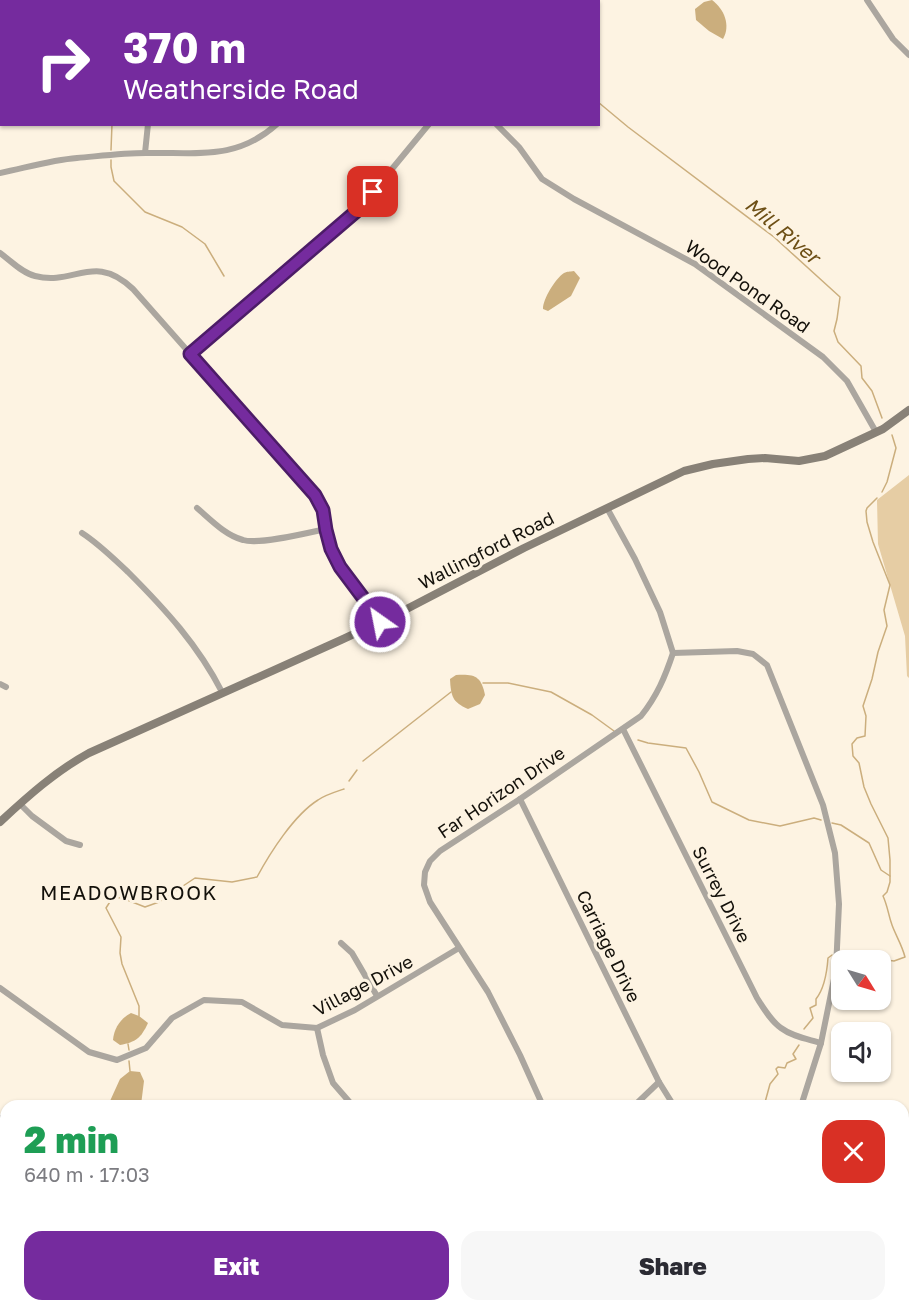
<!DOCTYPE html>
<html lang="en">
<head>
<meta charset="utf-8">
<style>
  :root { --surface:#fff; --page:#f7f7f7; --text:#2b2b33; --muted:#7c7c81; --accent:#752b9e }
  body { margin:0; font-family:"Golos Text",sans-serif; background:var(--page); color:var(--text); height:100vh; display:flex; flex-direction:column; font-size:22px; white-space:nowrap }
  * { box-sizing:border-box; margin:0 }
  p { font-size:20px; color:var(--muted) }
  .icon { flex:none; width:33px; height:33px; fill:none; stroke:currentColor; stroke-width:2; stroke-linecap:round; stroke-linejoin:round }
  .map { position:relative; flex:1; overflow:hidden }
  .sheet { position:absolute; left:0px; top:1100px; width:909px; height:212px; display:flex; flex-direction:column; background:var(--surface); border-radius:18px 18px 0 0; box-shadow:0 2px 4px #0004 }
  .sheet>* { flex:none }
  .banner { position:absolute; left:0px; top:0px; width:600px; height:126px; box-shadow:0 2px 4px #0004; background:#752b9e; color:#fff; overflow:hidden }
  .needle { width:39px; rotate:127deg }
  .tools { position:absolute; left:831px; top:950px; display:grid; gap:12px }
  .tools a { display:grid; place-items:center; width:60px; height:60px; border-radius:12px; background:var(--surface); box-shadow:0 2px 4px #0004; font-size:30px }
  .pin { position:absolute; display:grid; place-items:center; width:51px; height:51px; color:#fff; margin:-26px; border-radius:12px; box-shadow:0 3px 9px #0006 }
  .me { position:absolute; width:66px; margin:-33px; rotate:327deg; stroke-linejoin:round; filter:drop-shadow(0 0 4px #0008) }
  .turn { display:flex; align-items:center; gap:21px; height:126px; padding:0 24px; font-size:27px }
  .turn .icon { width:78px; height:78px; stroke-width:2.5 }
  .turn b { display:block; font-size:42px; line-height:51px }
  .round { display:grid; place-items:center; flex:none; width:63px; height:63px; border-radius:18px; background:var(--page) }
  .overview { display:flex; align-items:center; justify-content:space-between; height:102px; padding:0 24px }
  h1 { font-size:36px; font-weight:800; line-height:45px; color:#1e9e55 }
  .primary-button { display:flex; gap:12px; margin-top:auto; padding:12px 24px }
  .primary-button a { flex:1; height:69px; border-radius:18px; background:var(--accent); color:#fff; font-size:24px; font-weight:800; line-height:69px; text-align:center }
  .primary-button a+a { background:var(--page); color:var(--text) }
  .map>svg:first-child { display:block }
  .green { fill:#e6cda4 }
  .water { fill:#cbae7d }
  .lines { fill:none; stroke-linecap:round; stroke-linejoin:round }
  .stream { stroke:#cbae7d; stroke-width:1.5 }
  .street { stroke:#aba69f; stroke-width:6 }
  .secondary { stroke:#888177; stroke-width:8 }
  .route-casing { stroke:#4c1c67; stroke-width:15 }
  .route { stroke:#752b9e; stroke-width:10 }
  .labels { text-anchor:middle; dominant-baseline:central; stroke-width:6; stroke-linejoin:round; paint-order:stroke }
  .street-label { font-size:18px; fill:#13100a; stroke:#fdf3e2 }
  .water-label { font-size:20px; font-style:italic; fill:#6d4f15; stroke:#fdf3e2 }
  .neighbourhood-label { font-size:20px; letter-spacing:1.5px; fill:#13100a; stroke:#fdf3e2 }
</style>
</head>
<body>
<div class="map">
<svg width="909" height="1310" viewBox="0 0 909 1310">
  <rect width="100%" height="100%" fill="#fdf3e2"/>
  <path class="green" d="M909,475v203l-2,-2 -2,-40 -27,-92 -1,-44z"/>
  <g class="water">
    <path d="M712,0c12,9 19,25 11,39l-14,-8 -13,-11 -1,-11 9,-7z"/>
    <path d="M574,271l6,7 -9,18 -23,15 -5,-2c0,-10 12,-30 21,-36 4,-2 5,-1 10,-2z"/>
    <path d="M456,675c19,-1 25,1 29,20l-5,9 -12,5c-16,-7 -17,-13 -18,-30z"/>
    <path d="M131,1013l8,3 9,7c-7,15 -12,19 -28,22l-7,-5c1,-12 8,-22 18,-27z"/>
    <path d="M130,1071l10,1 4,9 -3,24h-31v-4l10,-22z"/>
    <path d="M903,1192h6v39l-6,5z"/>
  </g>
  <g class="lines">
    <g class="stream">
      <path d="M509,0l1,2"/>
      <path d="M241,2v-2"/>
      <path d="M0,50l2,-1"/>
      <path d="M0,88l2,-1"/>
      <path d="M598,102l30,25 146,110 66,60 -3,22 -3,12 4,11 23,24 1,12 10,13 10,27"/>
      <path d="M111,150l1,-26"/>
      <path d="M111,160v7l3,14 31,31 37,15 23,17 19,32"/>
      <path d="M882,492l5,-10 9,-34 -4,-13"/>
      <path d="M483,683h25l43,9 41,23 22,16"/>
      <path d="M638,740l10,3 38,5 13,24 13,30 37,18 31,6 34,-8 7,2"/>
      <path d="M363,761l88,-69"/>
      <path d="M349,781l8,-11"/>
      <path d="M832,823l9,2 28,18 12,27 9,6"/>
      <path d="M844,957h21l29,4 11,-4c-3,-12 -9,-21 -13,-32 -4,-11 -4,-18 -9,-29l4,-4 3,-10v-22l-2,-22 -17,-34 -7,-17 -5,-24 -6,-7 -1,-12 5,-6 8,-2 1,-20 -3,-10 9,-27 6,-27 9,-26 -3,-16 6,-25 -17,-43 -6,-20 -1,-11 1,-3 10,-10"/>
      <path d="M139,1016v-10l-17,-42 -2,-11 1,-16 -15,-29 7,-11 9,1 23,9 14,-5 36,-24 37,4 25,-5c13,-24 37,-62 61,-77 7,-5 17,-8 26,-11"/>
      <path d="M804,1029l9,-11 -3,-10 6,-3v-6c8,-10 11,-27 12,-41l4,-3"/>
      <path d="M128,1044l1,6"/>
      <path d="M129,1061l1,10"/>
      <path d="M764,1106l6,-22 8,-10 -2,-5 2,-2 7,1 2,-5 9,-4 -3,-5 6,-9"/>
    </g>
    <g class="street">
      <path d="M125,0l2,2"/>
      <path d="M323,0l1,2"/>
      <path d="M867,0l26,39 16,16"/>
      <path d="M496,124l23,23 23,32 32,20 121,65 128,93 24,24 29,51"/>
      <path d="M145,153l3,-29"/>
      <path d="M0,173c25,-5 51,-13 77,-15 23,-2 46,-5 69,-5 51,-1 90,8 131,-29"/>
      <path d="M0,253c11,8 22,20 35,23 40,10 59,-24 98,13l182,206 8,15 3,19 5,20 9,18 36,48 3,7"/>
      <path d="M190,354l169,-145 70,-85"/>
      <path d="M197,508c14,12 28,27 46,32 16,5 64,-7 83,-11"/>
      <path d="M607,508l28,51 25,53 13,41"/>
      <path d="M82,533c17,11 31,25 46,39 37,37 70,73 94,120"/>
      <path d="M673,653l64,-2 16,3 14,11 56,140 12,48 4,51 -3,65 -15,74 -20,63"/>
      <path d="M0,684l6,3"/>
      <path d="M623,729l134,269c7,11 14,23 24,30 12,9 27,11 40,15"/>
      <path d="M520,799l139,283 15,24"/>
      <path d="M20,804l12,12 34,25 14,4"/>
      <path d="M341,943l11,10 25,43"/>
      <path d="M0,988l89,64 28,8 29,-12 26,-30 32,-18 38,2 40,23 35,3 38,-18 104,-62"/>
      <path d="M317,1028l6,27 10,28 20,23"/>
      <path d="M543,1106l-23,-51 -32,-63 -58,-90 -6,-17 1,-13 5,-11 10,-10 80,-52 121,-83c16,-20 24,-39 32,-63"/>
      <path d="M634,1106l25,-24"/>
      <path d="M0,1118l6,4"/>
      <path d="M186,1305l3,5"/>
      <path d="M859,1305l6,5"/>
      <path d="M145,1310l2,-5"/>
    </g>
    <path class="secondary" d="M0,822c28,-26 56,-51 89,-69l252,-113 58,-27 125,-65 160,-77 29,-7 35,-5 17,-1 34,3 26,-5 58,-27 26,-19"/>
  </g>
  <g class="lines">
    <defs>
      <path id="route" d="M373,192l-14,17 -169,145 125,141 8,15 3,20 5,19 9,18 36,48 4,7"/>
    </defs>
    <use href="#route" class="route-casing"/>
    <use href="#route" class="route"/>
  </g>
  <g class="labels">
    <g class="street-label">
      <text transform="translate(748 286) rotate(35)">Wood Pond Road</text>
      <text transform="translate(486 550) rotate(-27)">Wallingford Road</text>
      <text transform="translate(501 792) rotate(-34)">Far Horizon Drive</text>
      <text transform="translate(722 894) rotate(63)">Surrey Drive</text>
      <text transform="translate(609 946) rotate(64)">Carriage Drive</text>
      <text transform="translate(363 985) rotate(-28)">Village Drive</text>
    </g>
    <g class="water-label">
      <text transform="translate(783 230) rotate(40)">Mill River</text>
    </g>
    <g class="neighbourhood-label">
      <text x="129" y="892">MEADOWBROOK</text>
    </g>
  </g>
</svg>
<div class="tools">
<a><svg class="needle" viewBox="-14 -14 28 28"><path d="M0-13l5 13h-10z" fill="#e53935"/><path d="M0 13l5-13h-10z" fill="#7c7c81"/></svg></a>
<a><svg class="icon" aria-label="sound" viewBox="0 0 24 24"><path d="M4 9h4l5-4v14l-5-4H4zM17 9q2 3 0 6"/></svg></a>
</div>
<div class="pin" style="left:373px;top:192px;background:#d93025"><svg class="icon" aria-label="arrive" viewBox="0 0 24 24"><path d="M6 21V4h12l-3 4 3 4H6"/></svg></div>
<svg class="me" style="left:380px;top:622px" viewBox="-20 -20 40 40"><circle r="17" fill="#752b9e" stroke="#fff" stroke-width="3"/><path d="M0-11L8 9 0 5-8 9z" fill="#fff"/></svg>
<div class="banner">
<div class="turn"><svg class="icon" aria-label="right" viewBox="0 0 24 24"><path d="M7 20v-9h11M14 6l5 5-5 5"/></svg><div><b>370 m</b>Weatherside Road</div></div>
</div>
<section class="sheet">
<div class="overview"><div><h1>2 min</h1><p>640 m · 17:03</p></div><a class="round" style="background:#d93025;color:#fff"><svg class="icon" aria-label="close" viewBox="0 0 24 24"><path d="M6 6l12 12M18 6L6 18"/></svg></a></div>
<div class="primary-button"><a>Exit</a><a>Share</a></div>
</section>
</div>
</body>
</html>
